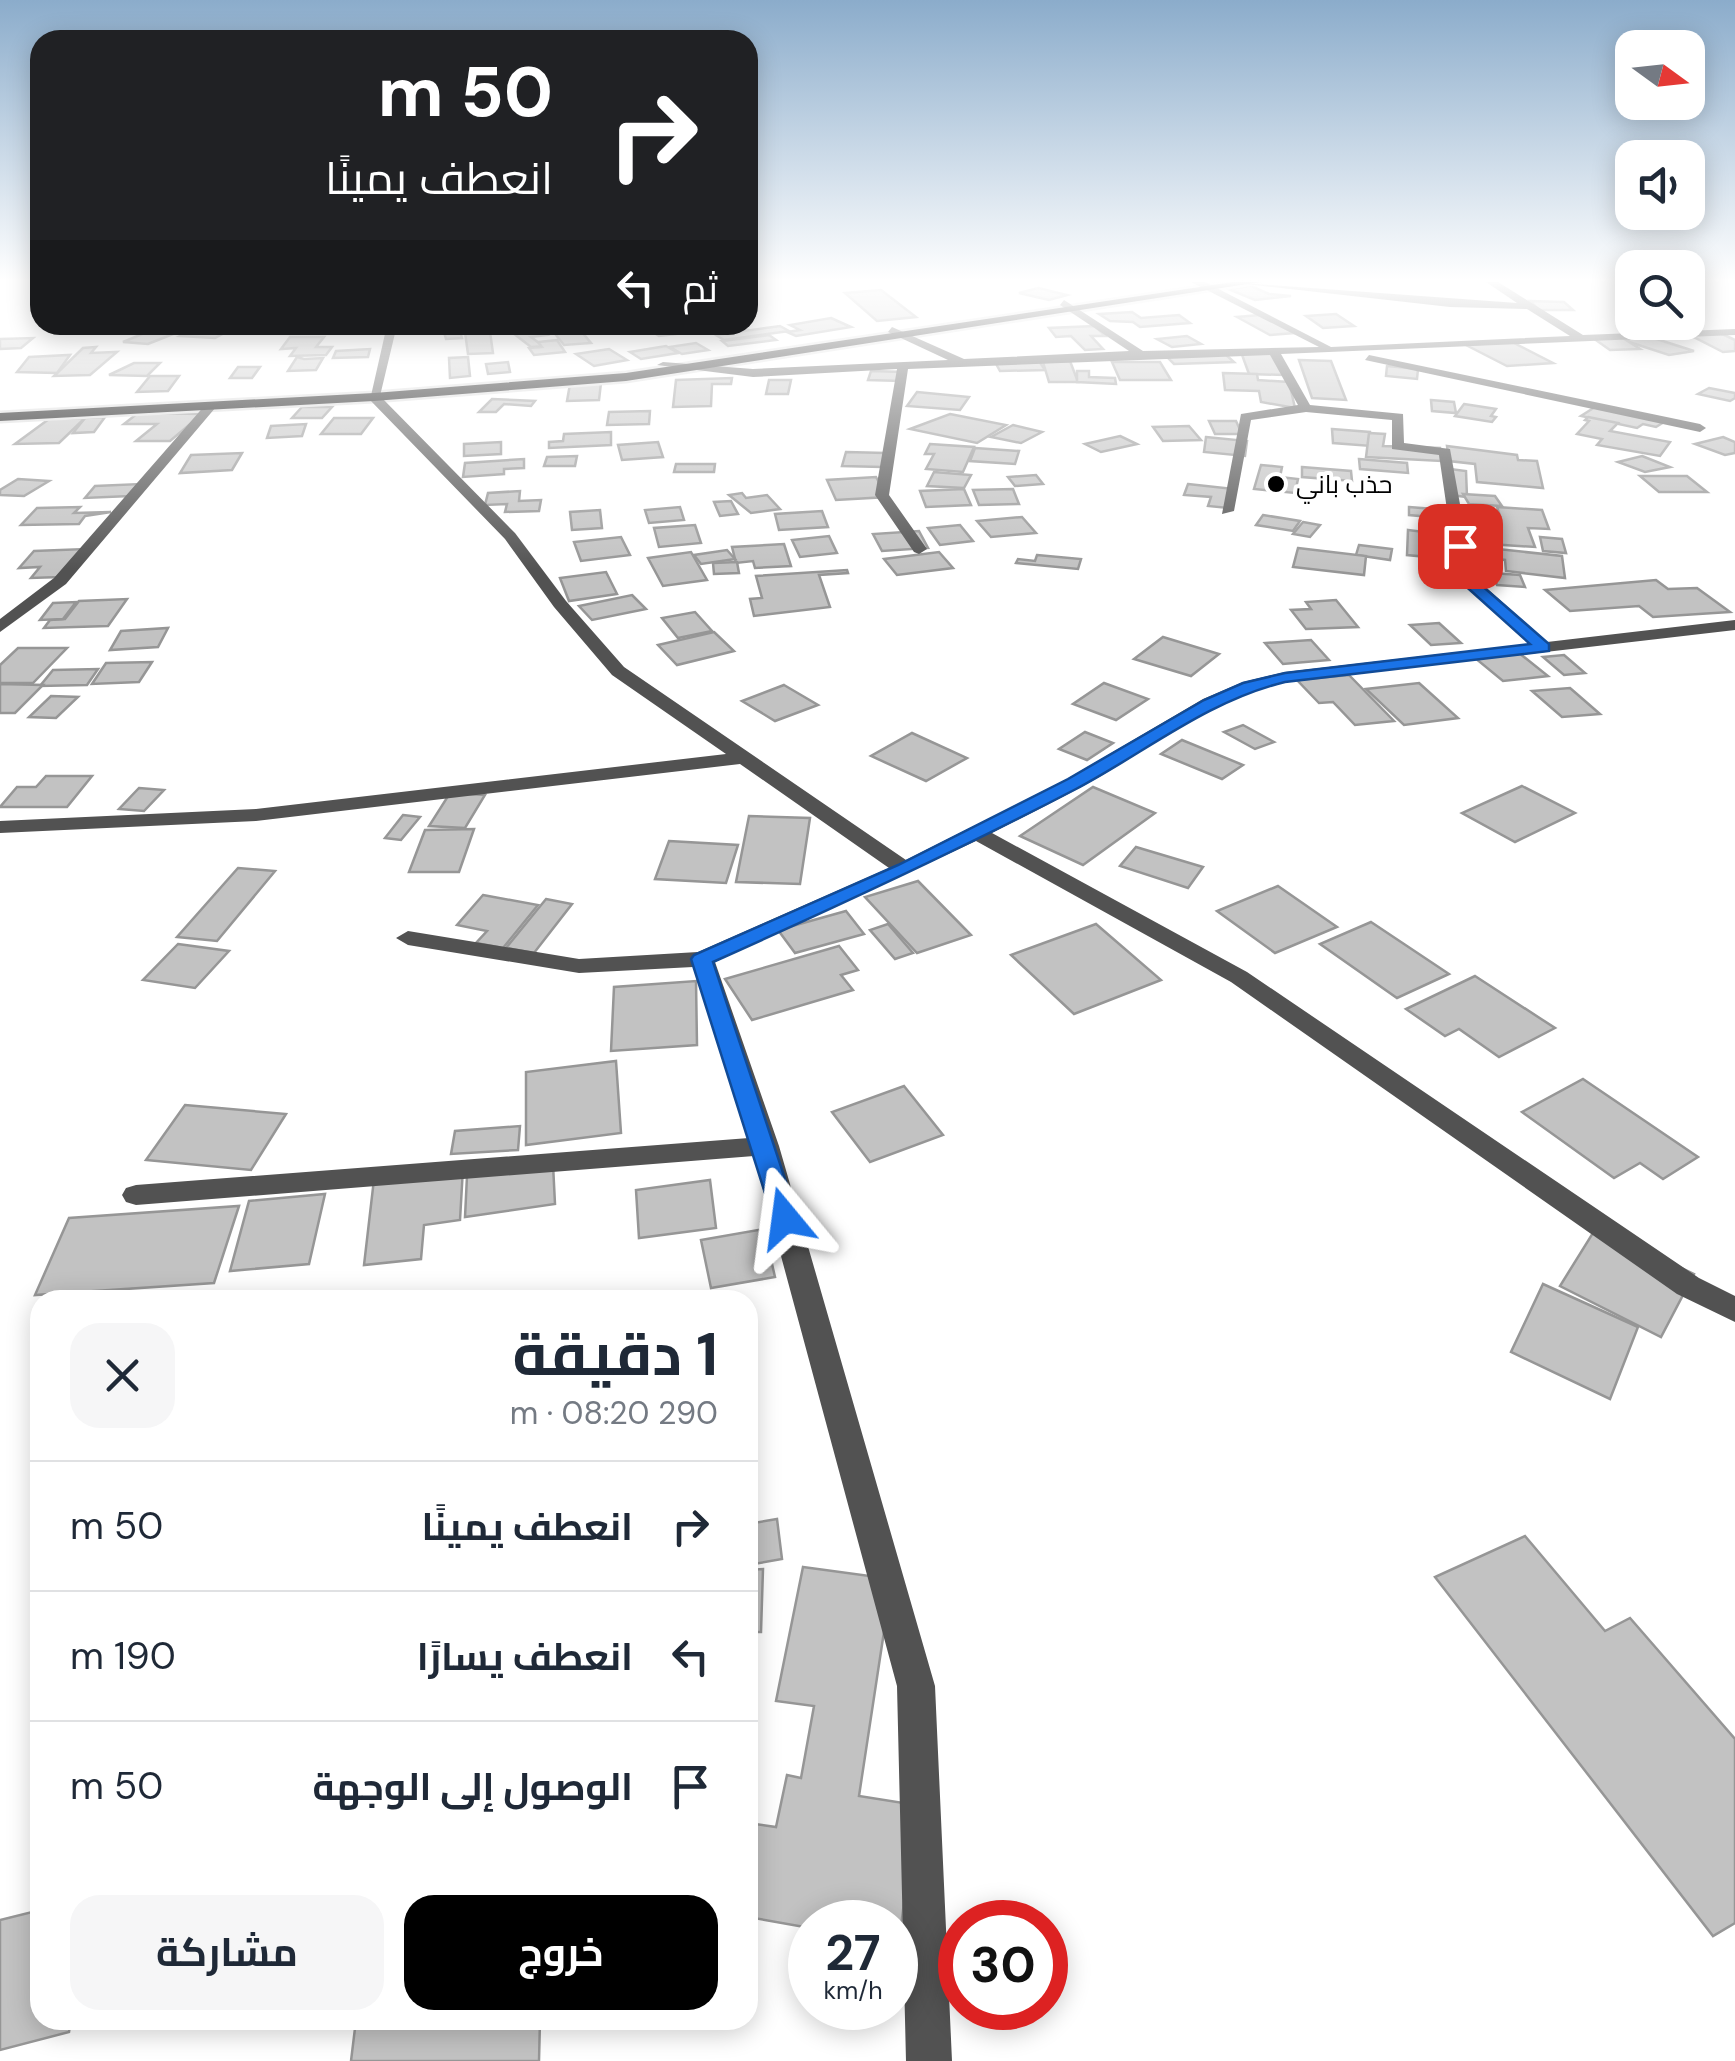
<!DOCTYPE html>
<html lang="ar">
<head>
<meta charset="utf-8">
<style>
  :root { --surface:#fff; --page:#f6f6f7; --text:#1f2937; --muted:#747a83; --line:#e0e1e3; --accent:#000 }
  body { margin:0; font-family:"DM Sans",Cairo,sans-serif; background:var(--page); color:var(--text); direction:rtl; height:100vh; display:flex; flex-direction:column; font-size:38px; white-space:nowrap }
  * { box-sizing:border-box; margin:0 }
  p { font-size:32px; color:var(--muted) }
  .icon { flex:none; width:55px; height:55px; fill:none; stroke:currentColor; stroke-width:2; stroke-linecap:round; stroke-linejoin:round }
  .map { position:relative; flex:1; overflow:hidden; direction:ltr }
  .drawer { position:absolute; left:30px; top:1290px; width:728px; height:740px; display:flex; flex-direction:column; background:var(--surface); border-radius:30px; box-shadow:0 5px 25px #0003; direction:rtl }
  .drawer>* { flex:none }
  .top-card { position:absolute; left:30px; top:30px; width:728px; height:305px; border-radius:30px; box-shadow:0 5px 25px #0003; direction:rtl; background:#202124; color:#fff; overflow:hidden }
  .needle { width:65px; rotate:105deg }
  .buttons { position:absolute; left:1615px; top:30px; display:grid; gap:20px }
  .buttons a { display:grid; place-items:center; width:90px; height:90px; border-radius:20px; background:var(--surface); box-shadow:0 5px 25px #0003; font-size:50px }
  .speed { position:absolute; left:788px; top:1900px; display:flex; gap:20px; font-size:50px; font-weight:700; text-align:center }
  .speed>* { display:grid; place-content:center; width:130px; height:130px; border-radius:50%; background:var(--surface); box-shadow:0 5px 25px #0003; line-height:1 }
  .speed small { font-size:25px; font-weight:400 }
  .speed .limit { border:15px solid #d22; background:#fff; color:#111 }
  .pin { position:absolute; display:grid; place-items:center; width:85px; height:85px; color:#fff; margin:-42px; border-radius:20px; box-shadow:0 5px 15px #0006 }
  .me { position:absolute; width:110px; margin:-55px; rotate:344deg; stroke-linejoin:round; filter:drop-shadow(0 0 8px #0008) }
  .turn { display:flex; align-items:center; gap:35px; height:210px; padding:0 40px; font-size:45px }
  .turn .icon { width:130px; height:130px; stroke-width:2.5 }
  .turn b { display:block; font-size:70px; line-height:85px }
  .then { display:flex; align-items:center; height:95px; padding:0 40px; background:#0003; gap:20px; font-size:38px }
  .round { display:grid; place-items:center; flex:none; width:105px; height:105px; border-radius:30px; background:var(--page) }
  .headline { display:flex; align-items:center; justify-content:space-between; height:170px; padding:0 40px }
  h1 { font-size:60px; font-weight:700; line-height:75px }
  .button { display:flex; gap:20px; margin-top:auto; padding:20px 40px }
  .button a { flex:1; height:115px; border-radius:30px; background:var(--accent); color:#fff; font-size:40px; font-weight:700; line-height:115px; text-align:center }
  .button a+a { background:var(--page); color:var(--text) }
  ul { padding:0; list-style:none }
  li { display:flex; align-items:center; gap:30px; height:130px; padding:0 40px; border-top:2px solid var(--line) }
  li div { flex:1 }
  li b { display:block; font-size:38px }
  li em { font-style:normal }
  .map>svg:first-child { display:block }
  .building { fill:#c2c2c2; stroke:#969696; stroke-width:2.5 }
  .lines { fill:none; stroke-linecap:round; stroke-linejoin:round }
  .major-casing { stroke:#dbdbdb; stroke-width:5 }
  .minor { fill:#525252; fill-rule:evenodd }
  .major { fill:#000; fill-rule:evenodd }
  .route { fill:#1a73e8; stroke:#114b97; stroke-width:2.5 }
  .poi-dot { fill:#000; stroke:#fff; stroke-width:4 }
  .labels { text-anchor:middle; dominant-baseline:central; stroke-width:8; stroke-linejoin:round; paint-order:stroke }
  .far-poi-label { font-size:25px; fill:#000; stroke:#fff; text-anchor:start }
</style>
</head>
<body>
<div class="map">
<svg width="1735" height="2061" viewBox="0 0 1735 2061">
  <rect width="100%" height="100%" fill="#fff"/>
  <g class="building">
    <path d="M1251,286l18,8 22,2 -36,4 -27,-11z"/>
    <path d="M1038,288l29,7 -18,5 -30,-7z"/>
    <path d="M881,290l35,27 -39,4 -32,-28z"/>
    <path d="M1530,301l34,1 9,8h-34z"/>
    <path d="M1132,312l9,6 38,-3 11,8 -50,4 -7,-5 -23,-1 -11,-7z"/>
    <path d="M1336,314l18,12 -31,2 -17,-12z"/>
    <path d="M1260,315l34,18 -24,2 -33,-18z"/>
    <path d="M831,318l20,9 -55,9 -9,-4 13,-2 -10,-5z"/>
    <path d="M201,325h38l-24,13 -35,-2z"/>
    <path d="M442,325h16l4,13 -16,1z"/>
    <path d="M464,325h25l4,28 -25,1z"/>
    <path d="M520,325l9,6 11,-1 7,5 -16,2 12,9 -12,1 -27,-21z"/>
    <path d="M548,325h28l15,18 -27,2z"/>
    <path d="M673,325l12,8 -26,3 -11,-7z"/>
    <path d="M742,325l6,5 -31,3 -9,-7z"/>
    <path d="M780,326l9,5 -65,9 -8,-5z"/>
    <path d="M1095,326l10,10h-14l12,13 -18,1 -14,-14 -15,1 -7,-9z"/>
    <path d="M147,332l26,2 -25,10 -25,-2z"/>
    <path d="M1720,333l15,7v11l-12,1 -35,-18z"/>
    <path d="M769,335l7,5 -48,6 -6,-5z"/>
    <path d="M1187,336l14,8 -29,3 -15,-8z"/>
    <path d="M1647,336l47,15 -25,4 -46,-15z"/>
    <path d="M290,337h34l-8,10h16l-6,8 -36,1 6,-8 -15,1z"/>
    <path d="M33,338l-12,10 -21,1v-10z"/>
    <path d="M1593,338h30l17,11 -30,1z"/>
    <path d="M557,340l8,12 -31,3 -5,-7 13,-1 -4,-5z"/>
    <path d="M1512,342l41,21 -46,3 -41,-21z"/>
    <path d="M696,343l12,7 -26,4 -12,-7z"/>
    <path d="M666,346l12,7 -37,6 -11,-7z"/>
    <path d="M96,347l-5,6 26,-1 -27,23 -36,1 29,-28z"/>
    <path d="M370,349l-2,8 -35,1 3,-7z"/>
    <path d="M609,349l18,11 -33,6 -18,-12z"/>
    <path d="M1241,352h31l11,23 -34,-1z"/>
    <path d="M1224,353l10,9 -60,2 -9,-9z"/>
    <path d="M70,355l-13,18 -40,-1 12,-15z"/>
    <path d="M297,357l7,2 19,-1 -7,12 -28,1z"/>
    <path d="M468,357l2,19 -20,2 -1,-20z"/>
    <path d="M1299,360l32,1 15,39 -34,-2z"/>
    <path d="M1039,361l6,9 -45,1 -5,-9z"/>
    <path d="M1070,361l8,21h-29l-6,-20z"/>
    <path d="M508,362l2,10 -22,2 -2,-10z"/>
    <path d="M1112,362h48l11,18h-51z"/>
    <path d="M134,363h26l-13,13 -38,-1z"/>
    <path d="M1387,366l31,3 -1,10 -31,-3z"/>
    <path d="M238,367h22l-8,11h-22z"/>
    <path d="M871,371l34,1 -3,9 -34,-1z"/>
    <path d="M1077,371h12v6l26,1 1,6 -39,-2z"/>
    <path d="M1223,373l34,1 1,6 31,2 6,26 -34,-6 -2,-11 -34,-1z"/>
    <path d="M150,376h29l-11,15 -31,1z"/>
    <path d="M732,378l-1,6h-19l-1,22 -38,1 3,-27z"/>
    <path d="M769,380h22l-3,14h-22z"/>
    <path d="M601,383l-2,17 -32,1 3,-17z"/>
    <path d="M1709,388l26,5v5l-5,3 -32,-7z"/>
    <path d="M917,392l52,5 -9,13 -53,-4z"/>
    <path d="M492,399l43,2 -4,5 -27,-2 -8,8h-17z"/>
    <path d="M1431,400l23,2 2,11 -24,-2z"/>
    <path d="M1464,404l32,5 -5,7 5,1 -4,5 -37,-6z"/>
    <path d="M302,407h30l-10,11h-30z"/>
    <path d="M1595,407l69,15 -8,5 -13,-3 -6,4 -56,-12z"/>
    <path d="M650,411l-1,13 -42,1 2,-13z"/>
    <path d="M138,413l64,1 -32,27h-34l21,-17h-33z"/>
    <path d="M950,414l56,11 -29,18 -67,-14z"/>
    <path d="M105,417l-11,15 -21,1 12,-15z"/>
    <path d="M1588,417l30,6 -8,8 60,11 -10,14 -63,-11 5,-6 -25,-5 12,-13 -4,-1z"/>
    <path d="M85,418l-26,25 -44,1 34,-25z"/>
    <path d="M334,418h39l-12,16h-40z"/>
    <path d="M1209,421h27l6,13h-27z"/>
    <path d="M306,424l-4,12 -35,2 4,-12z"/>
    <path d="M1013,425l29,7 -21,11 -30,-6z"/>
    <path d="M1189,426l12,14 -38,1 -10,-14z"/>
    <path d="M1332,429l38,3 1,14 -38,-3z"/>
    <path d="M611,432v13l-62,3v-6l14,-1 1,-7z"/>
    <path d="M1369,433l16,1 -2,12 57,2 1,13 -75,-4z"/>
    <path d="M1120,436l17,8 -36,8 -16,-8z"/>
    <path d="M1206,437l41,4 -2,15 -41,-4z"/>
    <path d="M1723,437l12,5v11l-10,2 -30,-11z"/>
    <path d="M501,442v12l-37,2v-12z"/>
    <path d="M658,442l5,15 -41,3 -4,-15z"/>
    <path d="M930,444l44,3 -11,25 -37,-3 8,-15h-9z"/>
    <path d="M1447,446l70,9 1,5 19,1 6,27 -66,-6 -2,-18 -26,-3z"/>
    <path d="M975,448l44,3 -4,13 -45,-3z"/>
    <path d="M846,452l39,1 -3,14 -40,-1z"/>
    <path d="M242,453l-10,17 -52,3 11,-18z"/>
    <path d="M577,456l-2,10h-31l3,-9z"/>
    <path d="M1642,456l28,11 -25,5 -27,-10z"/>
    <path d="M524,459v9l-20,1v5l-41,3 2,-14z"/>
    <path d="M1359,459l48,4 1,10 -48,-4z"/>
    <path d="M676,464h39l-1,8h-40z"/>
    <path d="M1261,465l21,2 -2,10 18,2 -3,14 -41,-4z"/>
    <path d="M1302,467l49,4 1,10 -50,-4z"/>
    <path d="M1450,469l16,2 1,26 -18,-2z"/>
    <path d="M934,472l37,3 -7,13 -37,-2z"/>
    <path d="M1036,475l7,9 -28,2 -7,-9z"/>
    <path d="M1640,476h47l20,16h-48z"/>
    <path d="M876,477l11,20 -51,3 -9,-20z"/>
    <path d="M18,479l31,2 -25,15 -24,-1v-5z"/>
    <path d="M140,484l-10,12 -45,2 10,-12z"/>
    <path d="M1188,484l46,5 -6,19 -20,-2 3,-9 -27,-2z"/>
    <path d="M964,489l7,16 -45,2 -6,-16z"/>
    <path d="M1013,489l6,15 -40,1 -6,-15z"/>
    <path d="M520,491l-1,10 22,-1 -2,11 -34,1 2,-8 -22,1 3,-12z"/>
    <path d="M742,493l4,5 21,-3 13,14 -29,4 -22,-18z"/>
    <path d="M1463,494l32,2 7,10 -33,-2z"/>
    <path d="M731,501l7,13 -18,2 -6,-14z"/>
    <path d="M80,507l-6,6 37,-1 -26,4 -6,8 -58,1 16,-17z"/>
    <path d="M680,507l4,13 -35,3 -4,-13z"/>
    <path d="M1409,507l37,3 3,18 -16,-1 -2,-10 -22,-2z"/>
    <path d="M1497,507l45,3 7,19 -21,-1 7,19 -46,-3 -6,-18 -6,-1 -3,-11 26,2z"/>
    <path d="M600,510l2,18 -30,2 -2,-18z"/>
    <path d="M822,511l6,16 -49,3 -4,-16z"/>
    <path d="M1263,515l37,6 -7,10 -37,-6z"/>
    <path d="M1022,517l14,16 -45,4 -14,-16z"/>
    <path d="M1303,522l17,3 -10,12 -17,-3z"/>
    <path d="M695,525l6,18 -42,4 -5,-19z"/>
    <path d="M960,525l13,16 -33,4 -12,-17z"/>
    <path d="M1408,530l41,5 1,24 -43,-4z"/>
    <path d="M919,531l9,17 -46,3 -9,-17z"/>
    <path d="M829,536l8,17 -37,4 -8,-17z"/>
    <path d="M621,537l9,18 -49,6 -7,-19z"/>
    <path d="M1540,537l22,2 4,14 -23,-2z"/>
    <path d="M784,544l7,22 -36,2 -2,-7 -17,2 -4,-16z"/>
    <path d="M1359,545l33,4 -2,11 -34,-5z"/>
    <path d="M1479,547l83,9 3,22 -59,-7 -1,-11 -26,-3z"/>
    <path d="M1298,548l68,8 -2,19 -71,-8z"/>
    <path d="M85,549l-24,28 -30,1 9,-11 -21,1 15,-17z"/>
    <path d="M727,550l8,9 -34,5 -7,-9z"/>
    <path d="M691,552l16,28 -44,6 -15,-28z"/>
    <path d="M939,552l14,16 -56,7 -13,-16z"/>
    <path d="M1037,555l44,4 -3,10 -62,-6 2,-4 17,2z"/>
    <path d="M737,562l2,11 -25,1 -1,-11z"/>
    <path d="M847,570l1,3 -29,2 11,32 -76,9 -4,-17 12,-1 -6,-22z"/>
    <path d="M606,572l11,22 -48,7 -9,-23z"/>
    <path d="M1492,573l28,2 5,12 -28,-2z"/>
    <path d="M1656,580l12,9 29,-1 33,24 -77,5 -14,-11 -69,5 -25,-21z"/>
    <path d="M632,595l14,14 -54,11 -13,-14z"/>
    <path d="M127,599l-19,27 -64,2 6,-8 15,-1 14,-18z"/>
    <path d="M1336,600l22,27 -52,2 -15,-19 20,-1 -5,-7z"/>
    <path d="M76,602l-13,17 -23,1 13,-17z"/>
    <path d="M695,612l17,19 -34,7 -16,-20z"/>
    <path d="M1439,623l22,20 -30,2 -21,-20z"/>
    <path d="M168,628l-10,19 -48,3 11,-19z"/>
    <path d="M714,632l20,19 -57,14 -19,-20z"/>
    <path d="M1163,637l56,17 -28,22 -57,-17z"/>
    <path d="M1311,640l18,20 -46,4 -18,-21z"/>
    <path d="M18,648h49l-34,35h-33v-18z"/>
    <path d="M1519,653l29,23 -45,5 -28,-23z"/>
    <path d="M1564,655l21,18 -21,2 -21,-18z"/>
    <path d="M152,662l-13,20 -47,2 14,-21z"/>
    <path d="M98,669l-11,16 -47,1 13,-16z"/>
    <path d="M1349,675l45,46 -39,4 -22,-23 -14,1 -22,-23z"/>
    <path d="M1104,683l44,16 -32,21 -43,-16z"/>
    <path d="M1419,683l39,35 -54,7 -38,-36z"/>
    <path d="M0,684l43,1 -28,28h-15z"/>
    <path d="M784,685l34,20 -43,16 -33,-20z"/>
    <path d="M1570,688l30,26 -38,3 -30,-26z"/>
    <path d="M51,696l27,1 -22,21 -27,-1z"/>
    <path d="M1243,725l31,17 -19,7 -31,-17z"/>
    <path d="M1085,732l28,11 -26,17 -28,-11z"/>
    <path d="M912,733l55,25 -41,23 -55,-25z"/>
    <path d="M1182,740l61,25 -21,14 -61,-25z"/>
    <path d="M46,776h46l-25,31h-67l17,-20h19z"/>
    <path d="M1522,786l53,27 -60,29 -53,-29z"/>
    <path d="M1093,787l62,26 -72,52 -63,-29z"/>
    <path d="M139,788l25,2 -20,21 -25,-2z"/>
    <path d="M450,793l35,2 -20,33 -36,-2z"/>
    <path d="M403,815l17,2 -19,23 -16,-2z"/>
    <path d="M749,816l61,2 -10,66 -64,-2z"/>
    <path d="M474,829l-15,43h-50l16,-42z"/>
    <path d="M669,841l69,4 -12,38 -71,-4z"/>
    <path d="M1136,847l67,20 -15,21 -68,-22z"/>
    <path d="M238,868l37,3 -58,70 -40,-4z"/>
    <path d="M918,881l53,54 -54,18 -52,-56z"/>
    <path d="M1278,886l59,41 -62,26 -58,-42z"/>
    <path d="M483,895l55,10 -35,43 -27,-5 11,-12 -30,-6z"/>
    <path d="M546,899l26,5 -38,49 -28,-5z"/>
    <path d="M846,911l18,23 -69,19 -17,-23z"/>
    <path d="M1371,922l78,52 -52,24 -77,-54z"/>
    <path d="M888,924l25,29 -18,6 -25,-29z"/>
    <path d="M1096,924l65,56 -87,34 -63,-59z"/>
    <path d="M178,944l51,7 -34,37 -52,-8z"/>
    <path d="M839,946l19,24 -17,5 12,15 -101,30 -27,-41z"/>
    <path d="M1475,976l80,52 -56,29 -40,-28 -14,7 -39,-27z"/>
    <path d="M696,981l1,64 -86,6 3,-64z"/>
    <path d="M616,1061l5,72 -95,12v-73z"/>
    <path d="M1583,1079l115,78 -35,22 -23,-16 -26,15 -92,-66z"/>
    <path d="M904,1086l39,49 -73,27 -38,-50z"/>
    <path d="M185,1105l101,9 -35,56 -105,-10z"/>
    <path d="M520,1126l-2,24 -67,4 4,-23z"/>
    <path d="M553,1164l2,40 -90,13 2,-41z"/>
    <path d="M463,1168l-3,52 -36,5 -3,34 -57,6 10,-86z"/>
    <path d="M710,1180l6,48 -77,10 -3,-48z"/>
    <path d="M325,1194l-16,70 -79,7 19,-70z"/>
    <path d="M239,1206l-25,77 -179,12 34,-77z"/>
    <path d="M1596,1228l98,46 -33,63 -101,-51z"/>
    <path d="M764,1229l11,48 -64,11 -10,-48z"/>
    <path d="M1543,1284l95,43 -28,72 -99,-47z"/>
    <path d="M777,1519l5,40 -34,6v-41z"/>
    <path d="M1525,1536l80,95 25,-13 105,121v184l-22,13 -278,-359z"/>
    <path d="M803,1567l89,12 -33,217 57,9 -17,138 -4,-1v-20h-85v6l-62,-11v-94l28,4 11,-52 14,3 13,-72 -38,-5z"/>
    <path d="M763,1569l-2,63h-13v-62z"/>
    <path d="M40,1910v110h31l-2,12 -69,18v-130z"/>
    <path d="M356,2020h184l-1,41h-188z"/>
  </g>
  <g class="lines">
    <defs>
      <path id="major" d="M1233,282h27l-634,99 -252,20 -374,20v-8l374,-20 252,-20z"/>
    </defs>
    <use href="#major" class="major-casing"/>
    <g class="minor">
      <path d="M1191,282h14l126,65 239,-11 -43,-27 -77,-2 -222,-25 289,21 -31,-21h12l85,53 152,-6v6l-454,19 29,51 93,9 1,29 46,6 23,127 74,66 188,-22v10l-450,52c-67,17 -125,58 -184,94 -36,21 -73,38 -109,57l255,139 452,306 36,18v26l-58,-28 -446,-312 -255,-141 -261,121 64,184 156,540 17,375h-46l-9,-375 -143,-530 -618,49 -10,-3 -4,-7 4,-7 10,-3 613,-47 -56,-171 -114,6 -171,-28 -12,-7 12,-7 171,28 119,-7 191,-84 -149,-104 -484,57 -256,12v-12l256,-12 470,-55 -114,-79 -58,-68 -49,-68 -135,-139 17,-75h10l-17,71 135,137 51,68 58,66 282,193 161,-81 136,-80 40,-17 42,-10 244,-28 -72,-66 -18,-123 -47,-6v-29l-86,-8 -55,8 -17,91 -12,3 19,-100 57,-9 -28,-50 -362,14 -19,126 38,54 -8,5 -5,-2 -39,-57 22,-126 -144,8 -96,-12 6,-3 90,7 195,-9 -60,-28 4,-5 72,32 165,-8 -69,-46 4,-5 79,51 176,-4z"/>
      <path d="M1369,355l331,69 6,4 -6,4 -335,-72z"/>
      <path d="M206,404l10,3 -150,177 -66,48v-13l54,-41z"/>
    </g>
    <use href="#major" class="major"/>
  </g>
  <linearGradient id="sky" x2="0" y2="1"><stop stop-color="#8baccb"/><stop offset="0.49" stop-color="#fff"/><stop offset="1" stop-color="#fff" stop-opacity="0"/></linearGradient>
  <rect width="1735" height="571" fill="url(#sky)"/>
  <path class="route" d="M1460,542l7,4 5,31 77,67v7l-264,31c-78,19 -139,70 -209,107 -119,62 -240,118 -363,173l85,256 -4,7h-19l-84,-266 3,-4 204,-90 170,-86 136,-79 39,-17 42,-10 245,-29 -70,-63 -7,-35z"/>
  <circle class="poi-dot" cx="1276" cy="484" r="10"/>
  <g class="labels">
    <g class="far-poi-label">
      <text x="1296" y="484">حذب باني</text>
    </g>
  </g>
</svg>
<div class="buttons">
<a><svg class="needle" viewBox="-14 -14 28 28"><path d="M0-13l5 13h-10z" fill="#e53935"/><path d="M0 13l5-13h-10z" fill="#747a83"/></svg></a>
<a><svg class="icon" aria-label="sound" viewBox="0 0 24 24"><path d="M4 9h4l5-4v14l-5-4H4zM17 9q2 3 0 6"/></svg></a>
<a><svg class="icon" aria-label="search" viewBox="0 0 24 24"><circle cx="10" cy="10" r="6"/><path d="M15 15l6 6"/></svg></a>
</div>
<div class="speed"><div>27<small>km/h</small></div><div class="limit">30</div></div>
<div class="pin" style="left:1460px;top:546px;background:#d93025"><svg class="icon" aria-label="arrive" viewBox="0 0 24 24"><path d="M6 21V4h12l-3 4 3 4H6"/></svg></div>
<svg class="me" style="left:785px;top:1218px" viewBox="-20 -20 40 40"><path d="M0-17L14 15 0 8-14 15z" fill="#1a73e8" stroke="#fff" stroke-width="4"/></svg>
<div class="top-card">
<div class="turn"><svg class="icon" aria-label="right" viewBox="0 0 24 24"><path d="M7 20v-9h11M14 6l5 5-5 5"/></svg><div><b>50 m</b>انعطف يمينًا</div></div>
<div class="then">ثم<svg class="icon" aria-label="left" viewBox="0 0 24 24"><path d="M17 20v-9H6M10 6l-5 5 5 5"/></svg></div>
</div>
<section class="drawer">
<div class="headline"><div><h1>1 دقيقة</h1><p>290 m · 08:20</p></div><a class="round"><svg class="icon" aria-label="close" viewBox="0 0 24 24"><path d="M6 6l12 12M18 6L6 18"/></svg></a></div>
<ul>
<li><svg class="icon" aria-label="right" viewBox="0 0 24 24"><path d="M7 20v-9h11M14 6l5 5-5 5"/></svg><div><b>انعطف يمينًا</b></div><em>50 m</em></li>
<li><svg class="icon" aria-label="left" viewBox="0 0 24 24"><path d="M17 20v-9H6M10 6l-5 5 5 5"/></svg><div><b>انعطف يسارًا</b></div><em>190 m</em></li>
<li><svg class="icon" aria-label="arrive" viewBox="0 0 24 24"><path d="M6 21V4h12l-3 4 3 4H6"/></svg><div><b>الوصول إلى الوجهة</b></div><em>50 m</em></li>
</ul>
<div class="button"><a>خروج</a><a>مشاركة</a></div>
</section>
</div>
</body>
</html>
